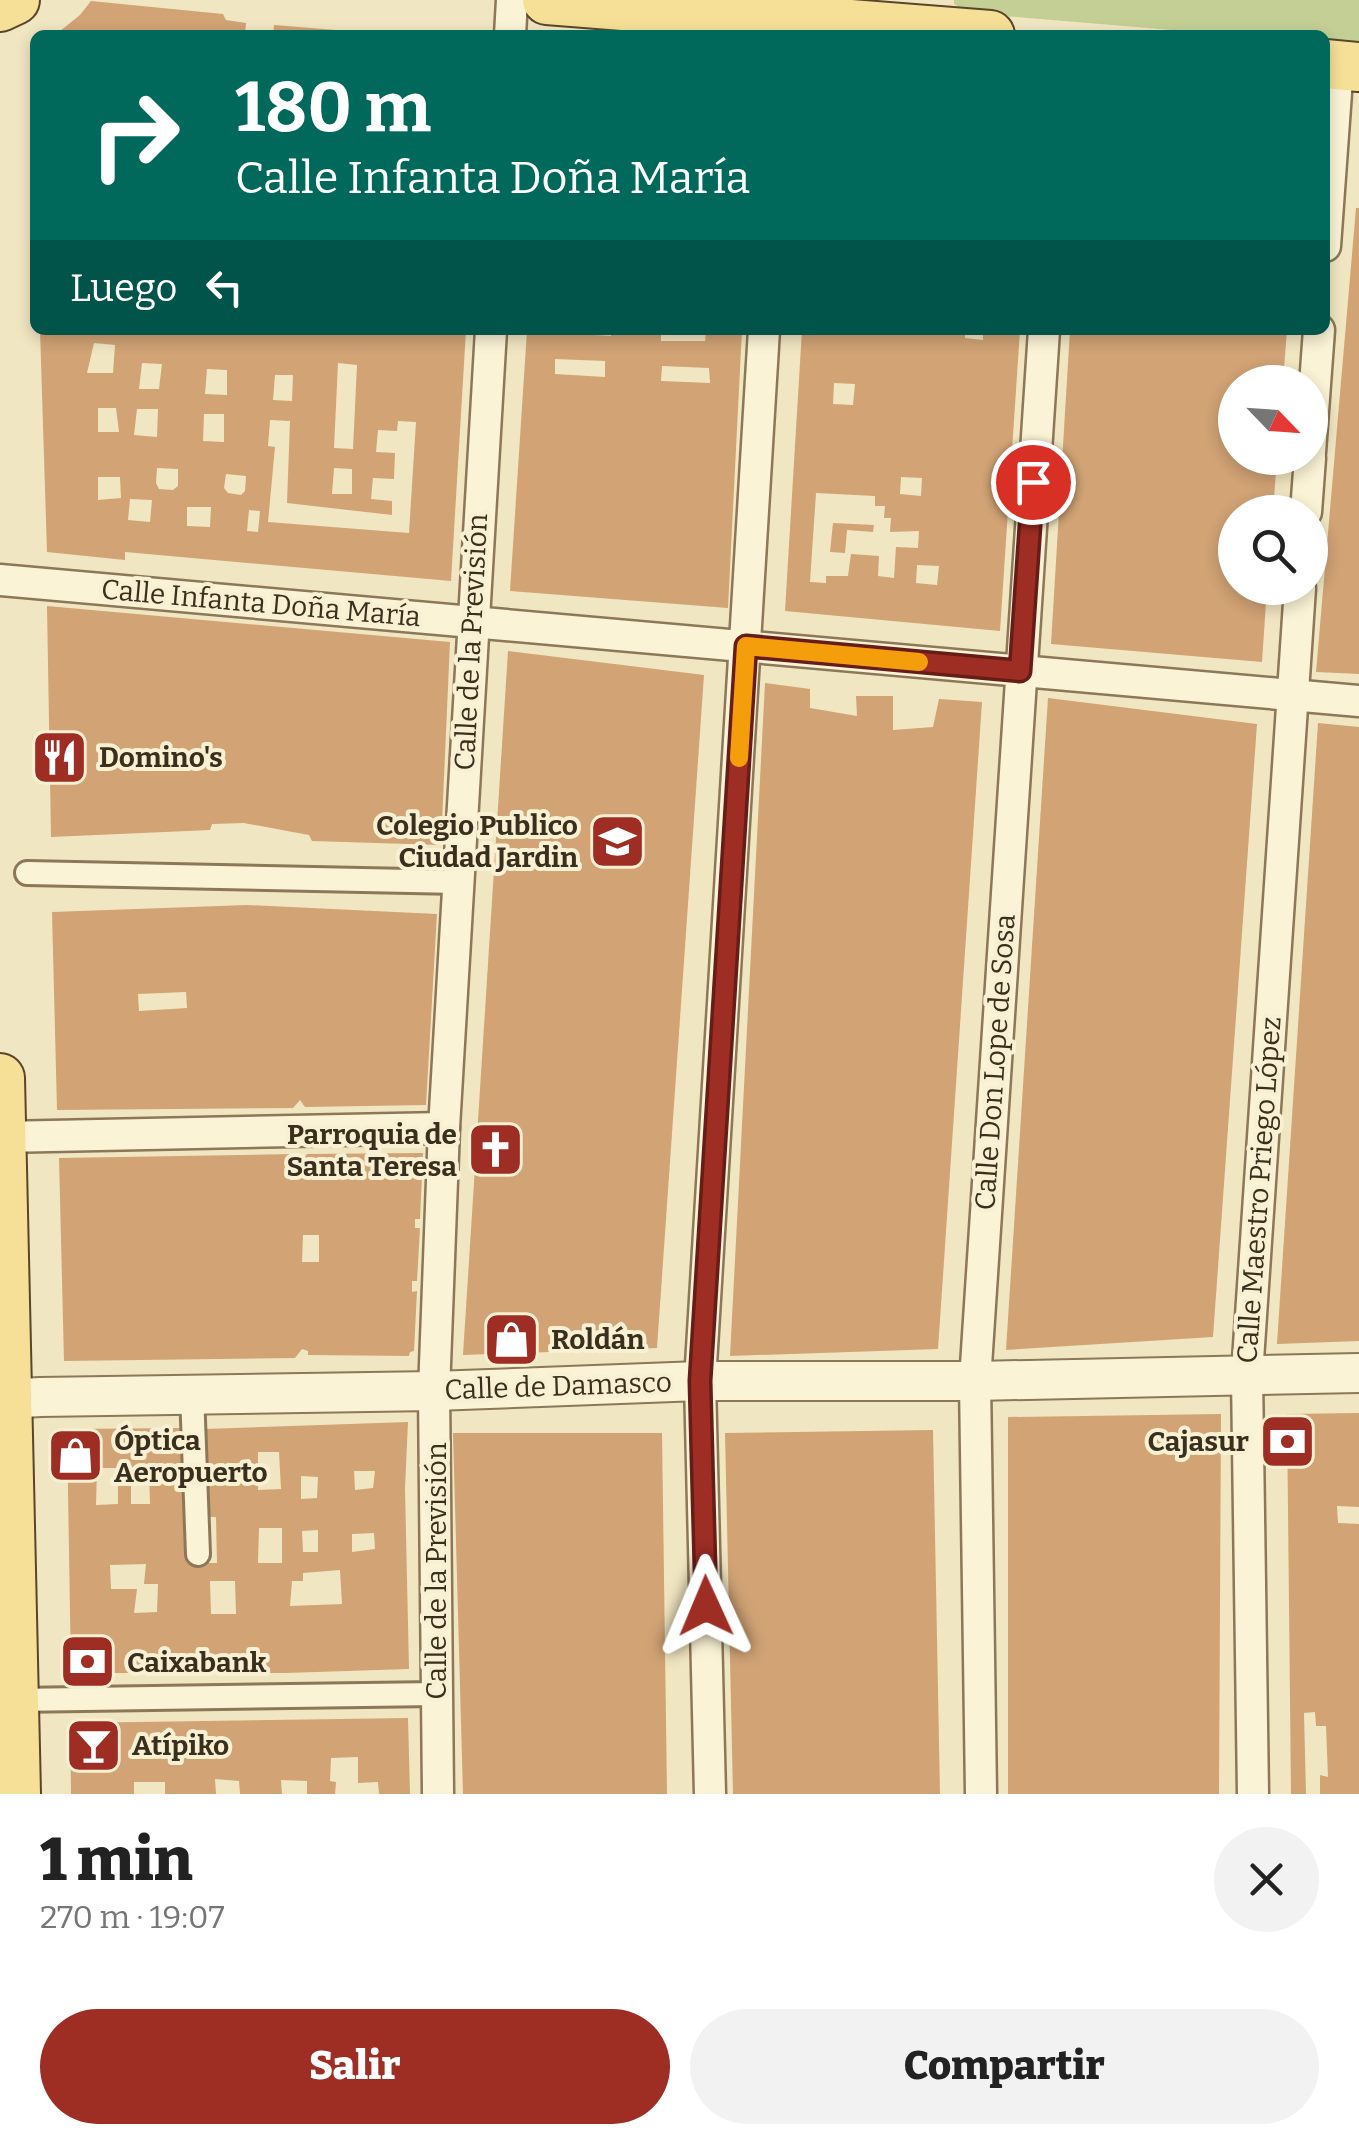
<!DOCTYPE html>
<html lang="es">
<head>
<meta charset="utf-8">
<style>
  :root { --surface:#fff; --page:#f2f2f2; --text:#222; --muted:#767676; --accent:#9e2d24 }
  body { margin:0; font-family:Bitter,serif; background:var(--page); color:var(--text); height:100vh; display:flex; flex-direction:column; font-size:38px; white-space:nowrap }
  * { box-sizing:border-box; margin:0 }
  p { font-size:32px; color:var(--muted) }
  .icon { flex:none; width:55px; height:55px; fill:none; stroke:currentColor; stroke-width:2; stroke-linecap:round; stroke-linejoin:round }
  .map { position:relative; height:1794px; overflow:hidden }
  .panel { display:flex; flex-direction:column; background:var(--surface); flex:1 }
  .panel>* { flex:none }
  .banner { position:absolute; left:30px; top:30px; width:1300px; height:305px; border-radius:15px; box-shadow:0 5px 15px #0003; background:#00695c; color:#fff; overflow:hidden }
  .needle { width:65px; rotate:115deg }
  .buttons { position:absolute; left:1218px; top:365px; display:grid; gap:20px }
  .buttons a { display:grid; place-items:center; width:110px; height:110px; border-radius:50%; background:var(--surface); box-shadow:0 5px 15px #0003; font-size:50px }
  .pin { position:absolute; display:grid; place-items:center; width:85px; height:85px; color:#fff; margin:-42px; border:5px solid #fff; border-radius:50%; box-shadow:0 2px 10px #0007 }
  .me { position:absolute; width:110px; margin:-55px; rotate:359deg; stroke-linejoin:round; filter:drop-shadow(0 0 8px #0008) }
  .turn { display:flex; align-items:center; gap:35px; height:210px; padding:0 40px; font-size:45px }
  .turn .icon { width:130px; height:130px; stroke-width:2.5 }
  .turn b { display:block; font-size:70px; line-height:85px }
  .then { display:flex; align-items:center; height:95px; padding:0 40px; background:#0003; gap:20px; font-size:38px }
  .round { display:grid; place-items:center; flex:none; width:105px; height:105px; border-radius:52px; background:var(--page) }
  .head { display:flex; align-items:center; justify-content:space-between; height:170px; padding:0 40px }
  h1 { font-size:60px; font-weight:800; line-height:75px }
  .action { display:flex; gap:20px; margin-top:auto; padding:20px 40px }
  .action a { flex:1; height:115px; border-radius:60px; background:var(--accent); color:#fff; font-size:40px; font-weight:800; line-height:115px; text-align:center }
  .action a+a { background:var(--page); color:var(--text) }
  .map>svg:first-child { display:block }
  .green { fill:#c4cf95 }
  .building { fill:#d1a375; fill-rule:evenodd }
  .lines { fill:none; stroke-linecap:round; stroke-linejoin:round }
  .pedestrian-casing { stroke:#8c7758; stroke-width:28 }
  .minor-casing { stroke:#8c7758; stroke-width:35 }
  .tertiary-casing { stroke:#8c7758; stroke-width:42 }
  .primary-casing { stroke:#59452c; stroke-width:52 }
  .pedestrian { stroke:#fbf3d5; stroke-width:22 }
  .minor { stroke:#fbf3d5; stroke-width:30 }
  .tertiary { stroke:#fbf3d5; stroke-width:38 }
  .primary { stroke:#f6e097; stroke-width:48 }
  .route-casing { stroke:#671d17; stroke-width:25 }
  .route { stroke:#9e2d24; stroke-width:18 }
  .slow { stroke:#f59e0b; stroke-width:18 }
  .labels { text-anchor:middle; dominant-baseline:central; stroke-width:8; stroke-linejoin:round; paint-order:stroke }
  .street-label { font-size:28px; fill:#3a2e1d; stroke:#f8f0d2 }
  .poi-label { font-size:28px; font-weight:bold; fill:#3a2e1d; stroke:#f8f0d2; text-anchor:start }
</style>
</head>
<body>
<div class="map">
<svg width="1359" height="1794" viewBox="0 0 1359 1794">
  <rect width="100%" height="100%" fill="#f1e6c2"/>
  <path class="green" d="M954,0h405v46l-34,-3v-8h-93l-265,-22 -13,-9z"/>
  <g class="building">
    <path d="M91,1l132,13 3,6 20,3 -1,12h-190l25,-20z"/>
    <path d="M274,25l87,7v3h-88z"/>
    <path d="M1356,208h3v466l-43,-2z"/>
    <path d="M40,330h426l-15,251 -326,-29v8l-78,-8zM94,343l21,2 -2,28h-26zM142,363l20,1 -3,25h-20zM338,363l19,2 -4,84 -19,-1zM207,369l20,1v25l-22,-1zM275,375h18l-1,26 -19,-1zM98,408h18l3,24h-21zM137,409h21l-1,28 -23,-2zM204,414h20v28l-21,-1zM270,420l20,1 -3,82 105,12v-14l-21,-2 2,-21 21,1 1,-26 -19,-1 2,-22 19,1 1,-10 18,1 -7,111 -141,-11 7,-75 -7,-1zM157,468l21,1v17l-5,4 -14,-1 -3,-6zM334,468l18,1v25h-20zM226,474l20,2 -1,15 -4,4 -13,-2 -4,-5zM98,477h22l1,21 -23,2zM130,499l22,1 -2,22 -22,-2zM187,507h24l-1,20 -23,-1zM249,510l11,1 -2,21 -11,-1z"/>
    <path d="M527,330h38v3l46,3v-6h50v11h44l1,-11h36l-14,278 -218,-17zM555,359l50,2v16l-50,-3zM662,366l47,2 1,15 -49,-2z"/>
    <path d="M802,330h163v8l18,2v-10h37l-20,301 -215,-20zM834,383l21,1 -2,21 -20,-1zM901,477l21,1 -1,18 -21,-2zM816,493l59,3v10h10l-1,12h7l-1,14 29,-1 -1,17 -22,-1 -2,31 -16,-2 1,-20 -28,-2 -3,22h-22v7l-16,-1zM917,565l22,1 -2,19 -21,-2z"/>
    <path d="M1070,330h217l-4,52h-48v76h42l-4,54h-38v76h32l-5,74 -211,-18z"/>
    <path d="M833,523l41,2 -1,7 -26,-2 -2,23 -15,-1z"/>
    <path d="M47,606l403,36 -9,203 -129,-4 -3,-6 -65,-12 -32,1 -2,6 -159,7z"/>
    <path d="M508,651l196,24 -47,673 -194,7z"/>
    <path d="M765,683l45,6v19l47,8 -1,-20h37v34l40,-3 6,-28 43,3 -44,647 -208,7z"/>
    <path d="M1048,698l209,26 -44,613 -207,13z"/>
    <path d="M1318,723l41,4v614l-82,3z"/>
    <path d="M247,905l190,9 -11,191 -121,2 -5,-7 -7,8 -236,2 -5,-198zM186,992l1,16 -48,3 -1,-17z"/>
    <path d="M423,1153l-3,66h-5v9h5l-3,53h-5v11l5,-1 -3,60 -4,1 -1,4 -101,-1v-4l-6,-2 -7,9 -231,3 -5,-203 237,-4 6,7 5,-7zM303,1235h16v27h-17z"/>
    <path d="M1359,1413v94l-22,-1 1,17 21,1v270h-39v-19l8,2 -2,-51h-10l-1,-14 -11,1 2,81h-15l-4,-380z"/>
    <path d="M1221,1414l-2,380h-211v-377z"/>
    <path d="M408,1422l-3,66 4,181 -124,4h-214l-4,-244 118,-1 3,135h29l-1,-46h-9l-2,-88zM258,1452h21l2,37 -23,1zM97,1468h21v36l-22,1zM131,1469h18l1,35h-19zM354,1471h21l-2,17 -18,2zM301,1476l17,1 -1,21 -16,1zM259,1528h23v35h-24zM318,1530v22h-15l-1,-21zM374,1533l1,16 -23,3v-18zM146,1564l-2,20h14l-1,28 -23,1 3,-24h-26l-1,-24zM340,1570l2,34 -52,2 2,-25h11v-8zM210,1581h25l1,33h-25z"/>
    <path d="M933,1430l7,364h-207l-8,-361z"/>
    <path d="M453,1433h209l5,361h-204z"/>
    <path d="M408,1718l2,76h-31l-1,-12 -20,1v-26l-27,1 -1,23 6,1 -1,12h-28v-13l-26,-1 1,14h-42l-1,-13 -24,-2 1,15h-51v-12h-31v12h-63l-1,-71z"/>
  </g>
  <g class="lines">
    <defs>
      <g id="pedestrian">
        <path d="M27,873l431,9"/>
        <path d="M192,1393l6,161"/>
        <path d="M15,1700l422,-6"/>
      </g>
      <g id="minor">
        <path d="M510,35l2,-35"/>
        <path d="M1325,246l13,-181"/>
        <path d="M1310,452l9,-122"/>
        <path d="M1306,512l4,-54"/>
        <path d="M0,580l1359,121"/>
        <path d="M2,1137l442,-9"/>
        <path d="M438,1794l-4,-403 10,-263 47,-798"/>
        <path d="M710,1794l-10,-413 64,-1051"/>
        <path d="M981,1794l-6,-413 69,-1051"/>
        <path d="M1253,1794l-6,-419 53,-787"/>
      </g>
      <path id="tertiary" d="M0,1407l7,-8 33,-2 394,-6 266,-10h275l384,-8"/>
      <g id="primary">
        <path d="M547,0l443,35"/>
        <path d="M0,7l15,-7"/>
        <path d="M1325,64l34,3"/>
        <path d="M0,1078l16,716"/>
      </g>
    </defs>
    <use href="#pedestrian" class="pedestrian-casing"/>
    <use href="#minor" class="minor-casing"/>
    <use href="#tertiary" class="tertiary-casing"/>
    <use href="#primary" class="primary-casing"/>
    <use href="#pedestrian" class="pedestrian"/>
    <use href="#minor" class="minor"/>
    <use href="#tertiary" class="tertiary"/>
    <use href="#primary" class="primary"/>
  </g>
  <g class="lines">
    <defs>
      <path id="route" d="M706,1606l-6,-225 46,-735 274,25 13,-189"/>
    </defs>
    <use href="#route" class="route-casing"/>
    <use href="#route" class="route"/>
    <path class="slow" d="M739,758l7,-112 173,16"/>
  </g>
  <defs>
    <symbol id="restaurant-square" viewBox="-11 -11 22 22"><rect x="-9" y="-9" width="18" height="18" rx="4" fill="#9e2d24" stroke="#f8f0d2"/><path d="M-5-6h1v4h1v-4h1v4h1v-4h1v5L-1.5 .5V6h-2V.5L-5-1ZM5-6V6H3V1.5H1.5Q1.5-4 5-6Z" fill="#fff"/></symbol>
    <symbol id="school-square" viewBox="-11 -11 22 22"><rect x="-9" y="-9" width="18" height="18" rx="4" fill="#9e2d24" stroke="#f8f0d2"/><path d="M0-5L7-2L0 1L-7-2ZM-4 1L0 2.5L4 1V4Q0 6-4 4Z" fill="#fff"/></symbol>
    <symbol id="church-square" viewBox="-11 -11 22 22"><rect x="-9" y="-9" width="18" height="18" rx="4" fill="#9e2d24" stroke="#f8f0d2"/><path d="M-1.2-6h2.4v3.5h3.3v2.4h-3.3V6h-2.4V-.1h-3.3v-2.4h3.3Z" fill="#fff"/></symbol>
    <symbol id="shop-square" viewBox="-11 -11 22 22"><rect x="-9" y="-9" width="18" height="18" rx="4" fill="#9e2d24" stroke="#f8f0d2"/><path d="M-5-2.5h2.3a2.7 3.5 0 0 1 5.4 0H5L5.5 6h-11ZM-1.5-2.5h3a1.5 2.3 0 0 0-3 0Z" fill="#fff"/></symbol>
    <symbol id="bank-square" viewBox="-11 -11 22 22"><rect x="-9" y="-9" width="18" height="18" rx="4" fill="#9e2d24" stroke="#f8f0d2"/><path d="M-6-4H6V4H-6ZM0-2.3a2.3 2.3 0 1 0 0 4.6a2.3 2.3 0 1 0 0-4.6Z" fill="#fff"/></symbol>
    <symbol id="bar-square" viewBox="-11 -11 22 22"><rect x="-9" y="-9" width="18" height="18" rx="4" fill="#9e2d24" stroke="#f8f0d2"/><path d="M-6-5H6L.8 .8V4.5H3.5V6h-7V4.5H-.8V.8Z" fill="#fff"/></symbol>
  </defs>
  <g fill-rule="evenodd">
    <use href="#restaurant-square" x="28" y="726" width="63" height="63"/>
    <use href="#school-square" x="586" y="810" width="63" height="63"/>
    <use href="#church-square" x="464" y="1118" width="63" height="63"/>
    <use href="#shop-square" x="480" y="1308" width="63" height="63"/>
    <use href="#bank-square" x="1256" y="1410" width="63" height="63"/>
    <use href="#shop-square" x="44" y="1424" width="63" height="63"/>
    <use href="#bank-square" x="56" y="1630" width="63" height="63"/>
    <use href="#bar-square" x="62" y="1714" width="63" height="63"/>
  </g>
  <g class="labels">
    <g class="street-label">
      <text transform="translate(261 603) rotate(5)">Calle Infanta Doña María</text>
      <text transform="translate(471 642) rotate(-87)">Calle de la Previsión</text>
      <text transform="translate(995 1062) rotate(-86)">Calle Don Lope de Sosa</text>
      <text transform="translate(1259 1190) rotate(-86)">Calle Maestro Priego López</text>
      <text transform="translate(558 1386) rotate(-2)">Calle de Damasco</text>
      <text transform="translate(436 1571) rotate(-90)">Calle de la Previsión</text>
    </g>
    <g class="poi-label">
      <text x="99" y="757">Domino's</text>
      <text x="578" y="825" text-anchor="end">Colegio Publico<tspan x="578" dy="32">Ciudad Jardin</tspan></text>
      <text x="457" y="1134" text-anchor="end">Parroquia de<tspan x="457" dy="32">Santa Teresa</tspan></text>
      <text x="551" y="1339">Roldán</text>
      <text x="114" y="1440">Óptica<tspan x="114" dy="32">Aeropuerto</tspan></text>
      <text x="1249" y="1441" text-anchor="end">Cajasur</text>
      <text x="127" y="1662">Caixabank</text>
      <text x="132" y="1745">Atípiko</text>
    </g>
  </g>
</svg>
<div class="buttons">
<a><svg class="needle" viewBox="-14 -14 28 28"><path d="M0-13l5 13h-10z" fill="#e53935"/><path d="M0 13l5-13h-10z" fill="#767676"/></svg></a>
<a><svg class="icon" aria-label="search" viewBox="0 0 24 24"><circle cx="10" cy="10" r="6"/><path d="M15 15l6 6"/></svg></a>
</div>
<div class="pin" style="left:1033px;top:482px;background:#d93025"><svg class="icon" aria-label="arrive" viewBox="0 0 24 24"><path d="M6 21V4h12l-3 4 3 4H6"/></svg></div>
<svg class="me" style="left:706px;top:1606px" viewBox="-20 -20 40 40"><path d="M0-17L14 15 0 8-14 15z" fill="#9e2d24" stroke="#fff" stroke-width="4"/></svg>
<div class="banner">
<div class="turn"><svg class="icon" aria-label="right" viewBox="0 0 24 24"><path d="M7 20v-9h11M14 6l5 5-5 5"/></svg><div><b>180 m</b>Calle Infanta Doña María</div></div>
<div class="then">Luego<svg class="icon" aria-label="left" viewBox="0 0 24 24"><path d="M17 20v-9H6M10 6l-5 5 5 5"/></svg></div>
</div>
</div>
<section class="panel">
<div class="head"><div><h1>1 min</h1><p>270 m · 19:07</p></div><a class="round"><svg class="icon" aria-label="close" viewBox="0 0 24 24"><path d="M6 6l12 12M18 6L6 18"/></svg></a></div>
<div class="action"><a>Salir</a><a>Compartir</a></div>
</section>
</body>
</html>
